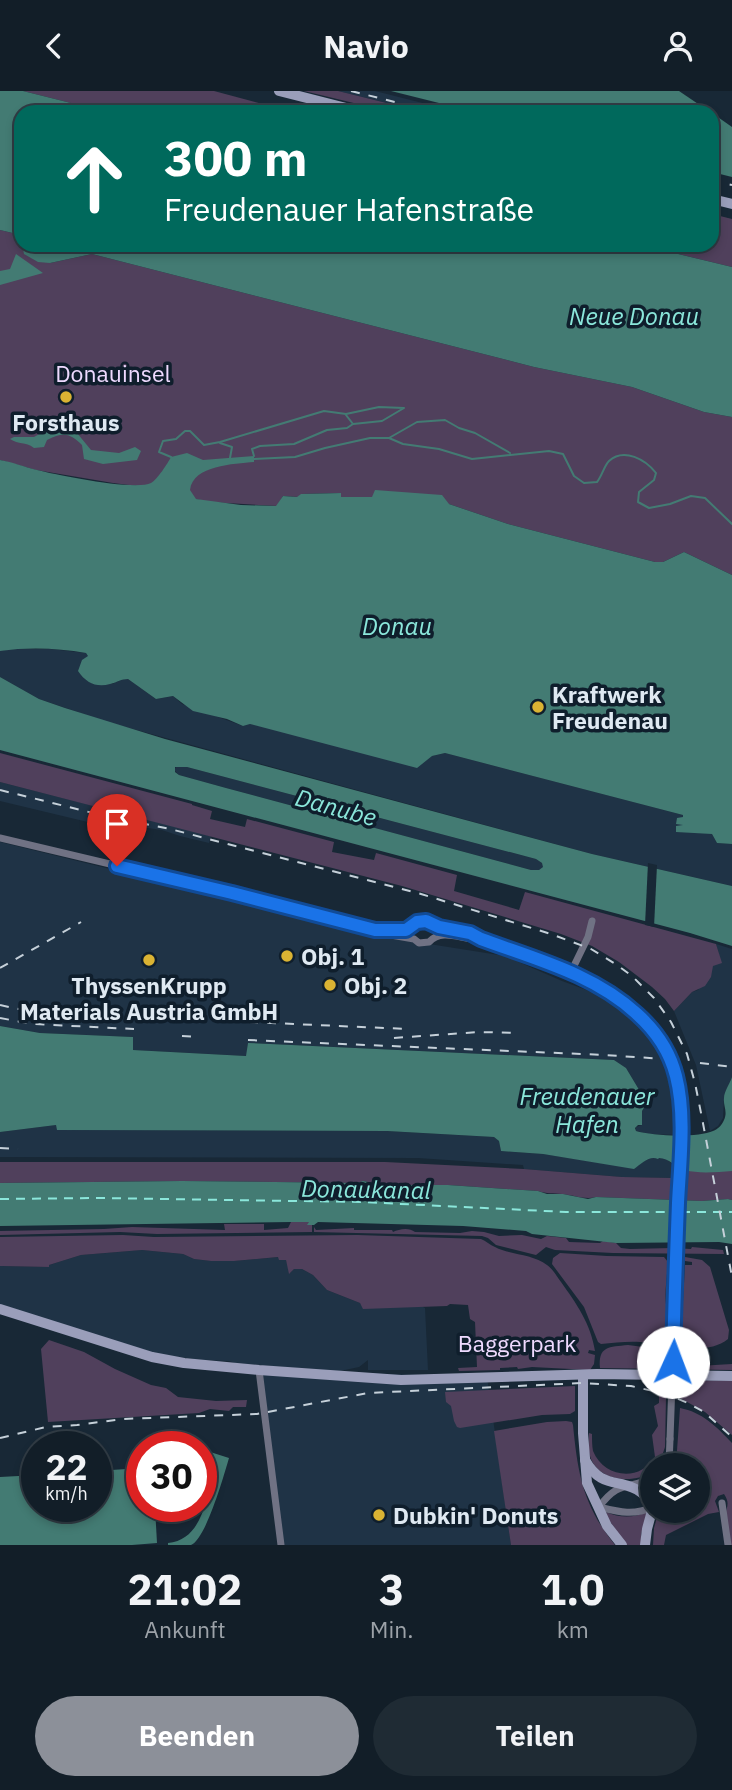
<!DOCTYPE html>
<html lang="de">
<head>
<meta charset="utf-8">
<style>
  :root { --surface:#121e28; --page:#1f2b34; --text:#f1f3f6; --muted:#9ca2a8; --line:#313c45; --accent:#8c9099 }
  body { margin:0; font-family:"IBM Plex Sans",sans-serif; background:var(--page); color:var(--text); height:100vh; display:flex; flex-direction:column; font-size:26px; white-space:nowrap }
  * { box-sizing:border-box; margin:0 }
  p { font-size:23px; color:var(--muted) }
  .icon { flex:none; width:38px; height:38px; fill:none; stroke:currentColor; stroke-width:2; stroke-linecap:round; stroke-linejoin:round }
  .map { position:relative; height:1454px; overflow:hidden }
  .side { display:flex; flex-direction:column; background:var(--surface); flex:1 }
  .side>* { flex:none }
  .guide { position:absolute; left:14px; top:14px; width:705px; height:147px; border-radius:21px; box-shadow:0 4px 10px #0003,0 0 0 2px var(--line); background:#00695c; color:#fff; overflow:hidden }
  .tools { position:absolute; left:640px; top:1362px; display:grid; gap:14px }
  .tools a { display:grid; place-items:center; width:70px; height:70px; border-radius:50%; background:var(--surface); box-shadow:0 4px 10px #0003,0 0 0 2px var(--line); font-size:35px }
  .speed { position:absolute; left:21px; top:1340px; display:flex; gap:14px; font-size:35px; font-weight:700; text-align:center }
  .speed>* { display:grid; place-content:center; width:91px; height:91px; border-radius:50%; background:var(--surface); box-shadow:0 4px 10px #0003,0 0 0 2px var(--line); line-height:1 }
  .speed small { font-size:18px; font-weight:400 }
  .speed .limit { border:10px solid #d22; background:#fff; color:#111 }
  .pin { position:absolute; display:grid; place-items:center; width:60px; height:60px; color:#fff; margin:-72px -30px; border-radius:50% 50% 50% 0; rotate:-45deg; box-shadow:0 0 7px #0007 }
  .pin .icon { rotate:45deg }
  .me { position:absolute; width:77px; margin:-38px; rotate:2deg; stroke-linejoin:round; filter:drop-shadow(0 0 5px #0008) }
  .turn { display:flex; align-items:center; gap:24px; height:147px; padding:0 35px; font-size:32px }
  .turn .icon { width:91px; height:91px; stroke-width:2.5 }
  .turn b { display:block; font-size:49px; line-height:60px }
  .eta { display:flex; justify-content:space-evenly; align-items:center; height:119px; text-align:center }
  .eta b { font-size:42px; font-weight:800; line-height:49px }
  .action { display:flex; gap:14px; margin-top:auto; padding:14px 35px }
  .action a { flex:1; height:80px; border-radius:42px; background:var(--accent); color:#fff; font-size:28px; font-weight:800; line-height:80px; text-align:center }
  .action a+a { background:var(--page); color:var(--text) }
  header { display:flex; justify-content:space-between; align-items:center; height:91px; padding:0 35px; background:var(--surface); font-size:32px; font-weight:800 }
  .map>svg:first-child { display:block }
  .built { fill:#1f3346 }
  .green { fill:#50405c }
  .water { fill:#437b73; fill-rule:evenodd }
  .pier { fill:#182836 }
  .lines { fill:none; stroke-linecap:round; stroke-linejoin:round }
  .stream { stroke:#437b73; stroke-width:2 }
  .ferry { stroke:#8be7db; stroke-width:2; stroke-dasharray:9 7; stroke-linecap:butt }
  .street { stroke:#707284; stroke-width:7 }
  .secondary { stroke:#9a9eba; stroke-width:10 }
  .rail { stroke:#c5d0d9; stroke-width:2; stroke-dasharray:9 9; stroke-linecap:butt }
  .street-bridge { stroke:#707284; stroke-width:7 }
  .route-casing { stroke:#114b97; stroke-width:18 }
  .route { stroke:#1a73e8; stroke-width:12 }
  .poi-dot { fill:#dab333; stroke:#0f1e2c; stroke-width:2.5 }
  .labels { text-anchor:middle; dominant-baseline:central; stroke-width:7; stroke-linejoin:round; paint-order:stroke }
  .park-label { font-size:23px; fill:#efdaff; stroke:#0f1e2c }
  .poi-label { font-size:23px; font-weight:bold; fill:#dfe9f2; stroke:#0f1e2c; text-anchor:start }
  .water-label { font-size:24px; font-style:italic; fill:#8be7db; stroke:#0f1e2c }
</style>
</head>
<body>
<header><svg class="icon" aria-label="back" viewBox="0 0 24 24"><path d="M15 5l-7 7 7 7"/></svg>Navio<svg class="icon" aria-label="person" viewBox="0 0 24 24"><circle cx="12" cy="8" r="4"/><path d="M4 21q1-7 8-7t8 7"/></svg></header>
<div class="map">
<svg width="732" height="1454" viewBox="0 0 732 1454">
  <rect width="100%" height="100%" fill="#182836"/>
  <g class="built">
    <path d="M338,0h37l83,21h-35z"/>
    <path d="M13,558h38l35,4 26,31 11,-5h5l28,20 17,-3 9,8 61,22 7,-2 182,32 13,-3 238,62v11l29,8 5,9 15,1v42l-140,-32 -485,-132 -68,-23 -39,-22v-26z"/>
    <path d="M176,676h11l349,92 6,4 2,4 -5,3h-8l-305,-82 -47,-13 -5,-5z"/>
    <path d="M0,691l211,54 -2,7 -29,-7 -18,-6 -36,-5 -30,-1 -96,-23z"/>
    <path d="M0,751l327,80 39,12 139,22 57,25 41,15 32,23 22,28 18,52 1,36 -27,-1 -13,-3v-4l6,-2v-14l5,-8 -21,-35 -12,-8 -366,-17 -1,13 -114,-6v-13l-93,-4 -40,-7z"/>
    <path d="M716,853l16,5v128l-8,21 -1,20 -5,8 -8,5 -14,-66 -22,-54 18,-19 6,-2 15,-24 6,-12z"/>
    <path d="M56,1034l2,5 329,1 107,6 5,4 2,10 42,3 91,14 15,-10h16l10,8v12l-53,-1 -98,-8 -1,-4 -105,-7 -418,-1v-25z"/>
    <path d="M142,1159l41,4 11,5 17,2h23l45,-4 7,3 4,13 4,-4h8l11,6 14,15 33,13 2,3 61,1 2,1 3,62h-60v-10l-9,7 -19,4 -19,-1 -86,-7 -6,-2 -28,-1 -29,-4 -21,-4 -151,-47v-39l49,1v-2l32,-10z"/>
    <path d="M259,1279l228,7 24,168h-230z"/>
  </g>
  <g class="green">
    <path d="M23,0h191l79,21h-186z"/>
    <path d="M304,0h34l85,21h-32z"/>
    <path d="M712,123l20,5v48l-91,-22h71z"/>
    <path d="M0,139l21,5v10h3l-1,4 27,14 42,-9 442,113 98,20 72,25 28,5v158l-48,-23 -21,10h-8l-147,-38 -59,-20 -77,-7h-31l-1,-4 -38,1 -4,3 -15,-1 -6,10 -68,-4 -72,-16 -24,-3 -77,-13 -36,-10z"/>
    <path d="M0,662l192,51v1l20,6 -2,8 35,8 2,-8 87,23 -2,10 42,8 2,-7 81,22 -3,16 65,19 6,-18 191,52 6,19 -9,3 -2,11 -6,9 -13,6 -18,19 -9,-12 -13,-12 -33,-25 -27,-16 -31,-12 -159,-48 -402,-104z"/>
    <path d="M0,1071h385l139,7 98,8 52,1 1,-12 14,5h43v29l-4,-1 -26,2 -106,-4c-12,3 -22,-2 -34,-3 -9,-1 -15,0 -24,-3l-90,-6h-64l-21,-4 -6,2 -175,-2 -182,2z"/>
    <path d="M291,1131h19l-2,3h4v7l-155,2 -37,-2 -120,3v-4l104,-2 28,-2 93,3 -1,-6h40v6l24,-2z"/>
    <path d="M314,1136l2,3 38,-2v2h38l1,2c6,-3 16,-5 22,0l45,1 12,-2 12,1 15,4 23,-1 19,4 6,-3 19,2 3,4 31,1 3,-2 13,2 5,5 9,1 42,-1 19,1 1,-2 31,3 1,4 -111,-1 -58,-3 -9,-3 -10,8 -40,-10 -8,-7 -6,-2 -168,-4z"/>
    <path d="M123,1144l31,2 203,-2 124,4c5,2 9,6 14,8 15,8 38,7 52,18 6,4 10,12 14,17 15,21 30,42 34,69l-6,-1 -1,3 7,2 -1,9 -4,6 -58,-3 -14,2 -1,-2 -17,1v2l-41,1 -1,-3 19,-1 -2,-45 -5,-3 -2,-14 -18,-1 -3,2 -84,3 -3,-6 -33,-13 -14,-15 -11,-6h-8l-5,5 -3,-14h-7l-1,-3 -44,4h-23l-17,-2 -11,-5 -41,-4 -61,5 -32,10v2l-49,-1v-29z"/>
    <path d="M560,1162l47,3 57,1 4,5c-1,18 -6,41 2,57l12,1 3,-55h7v-3l-7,-1v-4l17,3 8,7 19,63 -1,9c-22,18 -62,5 -88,3 -13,-1 -26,1 -39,2l-3,-2 -14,-35 -32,-43 1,-6z"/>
    <path d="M49,1249l35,12 31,17 36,16 15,3 12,9 38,4 31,-1 -1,7h-13l-4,4 -19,-2 -11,4 -151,9 -7,-73z"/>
    <path d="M628,1254l54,7h22l5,4v6l-3,1 -25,1 -22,-1 -1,2 23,2 51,-3v6l-132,-2c-2,-22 9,-21 28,-23z"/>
    <path d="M681,1289l51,1v54l-27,-23 -25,-14z"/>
    <path d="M575,1295v25l-5,3 -28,1 -82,13 -3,-1 -3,-6 -3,-15 -5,-4 -1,-10z"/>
    <path d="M659,1304l7,2 -1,50 -6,18h-6v7c-20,12 -55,10 -63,-16 -2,-7 -1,-15 -1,-23l3,1c0,6 0,12 1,17 11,27 47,31 62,6l-3,-22 6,-9 -4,-20 5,-3z"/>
    <path d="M680,1317c22,4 37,19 52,35v102h-1c-2,-8 -7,-21 -6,-29 2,-10 5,-13 -1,-22l-6,2 -3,5 4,11 -11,2 -42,21 -2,10h-11l1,-17 5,-18h39v-45h-22z"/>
    <path d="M566,1330l6,1 1,3c5,50 10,80 42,120h-104l-17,-114 53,-9z"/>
    <path d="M606,1421c14,6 27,6 41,0l-6,23v10h-15l-19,-28z"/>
  </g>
  <g class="water">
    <path d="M0,0h23l84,21h-86v123l-21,-5z"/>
    <path d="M391,0h288l31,21h-235z"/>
    <path d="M712,22l20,14v50l-20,-5z"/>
    <path d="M24,154h617l91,22v150l-28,-5 -72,-25 -98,-20 -442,-113 -42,9 -12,-1 -14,-8 -1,-5z"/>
    <path d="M16,163l27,19 -43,12v-14l10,-2z"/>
    <path d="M62,337l15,5 14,17 28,3 16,-6 6,4 -4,9 -34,4 -19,-5 -2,-14c-12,-12 -19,-13 -35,-5l-3,7 -10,1c-9,-7 -15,-3 -24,-9l4,-2h20l13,-7z"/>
    <path d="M187,362l16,7 51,-4v6c-20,2 -61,3 -64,28l6,9 45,6 35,1 7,-10 14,1 4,-3 40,-1v4h31l3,-7 67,5 7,9 59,20 147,38h8l21,-10 48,23v269l-15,-1 -5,-9 -36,-2v-6l7,-1 -7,-1 1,-6 6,-1v-2l-238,-62 -13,3 -15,12 -167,-44 -7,2 -16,-7 -34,-8 -20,-15 -17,3 -28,-20c-7,0 -10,3 -18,5 -13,4 -24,-1 -32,-13l4,-11 6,-4 -2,-3c-28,-5 -58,-6 -86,-2v-191c13,2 24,7 37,10 20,5 98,21 114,13 6,-3 17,-20 20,-26z"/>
    <path d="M0,586l39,22 26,9 100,31 427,115 140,32v60l-42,-13 -690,-183zM175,676h12l349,92 6,4 1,4 -4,3h-8l-305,-82 -47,-13 -4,-3z"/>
    <path d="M0,935l40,7 93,4v13l113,6 2,-13 366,17 12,8 21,35 -5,8v14h-4l-3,3 1,3c16,5 62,7 77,0 5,-2 9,-6 11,-11 4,-9 -1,-14 0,-22 0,-6 6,-15 8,-21v94c-15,1 -33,3 -47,-1 -10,-3 -16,-12 -26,-12l-1,1c-8,-4 -16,4 -24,10l-91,-15 -42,-3 -2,-10 -5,-4 -107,-6 -330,-1 -1,-5 -56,7z"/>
    <path d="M182,1090l175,2 6,-2 21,4h64l90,6 9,3h16l25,5 8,-2 106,4 26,-2 4,1v44l-13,-2 -103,1 -84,-9 -6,-3 -63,-5 -145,-4 -4,3h-7l2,-3h-18l-291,4v-43z"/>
    <path d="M207,1360l22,7c-5,17 -23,81 -38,87 -6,0 -16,0 -23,0v-2c32,-3 37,-39 45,-64l-8,-21z"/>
    <path d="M142,1377v39h13l2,36 -25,2h-132v-68l37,-2v32h59v-36z"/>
  </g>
  <path class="pier" d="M648,772l9,2 -3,62 -9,-2z"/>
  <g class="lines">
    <g class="stream">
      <path d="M346,324l7,9"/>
      <path d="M389,347l14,6 36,5 33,10 77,-8 14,3 11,22 10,7 13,-1c5,-6 7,-16 12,-21 15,-14 37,-1 47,12l-2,7 -15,12 -1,10 11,6 21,-4 21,-8 14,2 27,26"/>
      <path d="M220,352l12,4 -2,11"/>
      <path d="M171,366l-12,-5 4,-11 13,-2 9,-8h5l14,14 16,-3 104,-31 22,3 33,-7 25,1 -22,13 -29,3 -6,4 -20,2 -33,14 -34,2 -8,3 2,7"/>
      <path d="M254,368l41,-2 30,-9 45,-10h19l28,-16 28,-2 14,8 16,5 35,20"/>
    </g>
    <g class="ferry">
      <path d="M0,1108l101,-1 260,4 205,10h109"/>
      <path d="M681,1121h51"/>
    </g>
    <g class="street">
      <path d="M0,747l232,55 153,41 29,5 5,4 10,-1c14,-15 34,-1 52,-3"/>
      <path d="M379,839h27l11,-8 9,-2 13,7 31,6 11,6c66,24 156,47 188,118 6,13 9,27 11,42"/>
      <path d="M571,881l17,-35 4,-16"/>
      <path d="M259,1279l22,175"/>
      <path d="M669,1374l1,-26"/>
      <path d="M653,1387c-26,12 -34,2 -54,29 20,5 34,9 54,0"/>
      <path d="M722,1412l6,42"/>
    </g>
    <g class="secondary">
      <path d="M279,0l83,21"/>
      <path d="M712,108l20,5"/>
      <path d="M0,1218l152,48 32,6 75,7 142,10 196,-6 135,2"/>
      <path d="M583,1284v58l4,50 20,43 15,19"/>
      <path d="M585,1369c17,31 37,17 57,33 4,4 7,9 11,14l-6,22 -2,16"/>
    </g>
    <g class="rail">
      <path d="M351,0l84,21"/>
      <path d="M712,90l20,4"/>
      <path d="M0,699l101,25 69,14 251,65 130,40 40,15 26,16 15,11 22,22 17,24 16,32 8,29 7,35 30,159"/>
      <path d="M0,877l81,-46"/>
      <path d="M0,914c43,11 90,10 134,11"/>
      <path d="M0,927l33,6 101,5"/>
      <path d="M183,927l16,1"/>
      <path d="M249,931l158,7"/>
      <path d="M182,945l16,1"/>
      <path d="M394,947l85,-6 37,1"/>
      <path d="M248,949l357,15 59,4"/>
      <path d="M700,972l32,4"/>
      <path d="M0,1057l18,1"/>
      <path d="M0,1347l46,-11 31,-2 46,-6 134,-5 111,-21 214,-10 49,3 35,8 22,9 16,9 28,25"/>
    </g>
    <path class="street-bridge" d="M670,1348l9,-254 1,-86"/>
  </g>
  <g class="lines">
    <defs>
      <path id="route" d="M117,775l115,27 143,37h31l11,-8 9,-1 13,6 31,6 11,6c54,20 113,35 156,75 19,17 33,38 39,62 10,39 4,87 2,127 -2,53 -4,106 -5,159"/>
    </defs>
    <use href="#route" class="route-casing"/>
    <use href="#route" class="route"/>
  </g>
  <g class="poi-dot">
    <circle cx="66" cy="306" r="7"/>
    <circle cx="538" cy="616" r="7"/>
    <circle cx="287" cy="865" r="7"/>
    <circle cx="149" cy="869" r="7"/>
    <circle cx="330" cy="894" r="7"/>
    <circle cx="379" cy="1424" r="7"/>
  </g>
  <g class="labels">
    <g class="park-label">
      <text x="113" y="282">Donauinsel</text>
      <text x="517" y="1252">Baggerpark</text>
    </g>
    <g class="poi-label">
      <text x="66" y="331" text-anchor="middle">Forsthaus</text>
      <text x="552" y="603">Kraftwerk<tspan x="552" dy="26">Freudenau</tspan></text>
      <text x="301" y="865">Obj. 1</text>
      <text x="149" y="894" text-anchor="middle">ThyssenKrupp<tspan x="149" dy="26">Materials Austria GmbH</tspan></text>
      <text x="344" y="894">Obj. 2</text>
      <text x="393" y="1424">Dubkin' Donuts</text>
    </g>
    <g class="water-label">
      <text x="634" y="225">Neue Donau</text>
      <text x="397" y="535">Donau</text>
      <text transform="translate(336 716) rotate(15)">Danube</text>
      <text x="587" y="1005">Freudenauer<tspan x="587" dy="28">Hafen</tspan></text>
      <text transform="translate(366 1098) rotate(1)">Donaukanal</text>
    </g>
  </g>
</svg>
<div class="tools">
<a><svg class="icon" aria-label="layers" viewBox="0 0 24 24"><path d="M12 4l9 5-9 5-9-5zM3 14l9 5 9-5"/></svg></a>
</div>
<div class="speed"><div>22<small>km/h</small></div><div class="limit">30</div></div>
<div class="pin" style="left:117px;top:775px;background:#d93025"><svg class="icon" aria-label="arrive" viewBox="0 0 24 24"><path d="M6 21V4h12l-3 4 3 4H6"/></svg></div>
<svg class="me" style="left:673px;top:1271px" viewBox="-20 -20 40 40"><circle r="19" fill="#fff"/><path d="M0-13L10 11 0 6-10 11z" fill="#1a73e8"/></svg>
<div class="guide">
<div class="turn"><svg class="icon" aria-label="ahead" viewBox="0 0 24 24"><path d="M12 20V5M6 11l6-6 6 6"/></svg><div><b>300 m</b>Freudenauer Hafenstraße</div></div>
</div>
</div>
<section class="side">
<div class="eta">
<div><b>21:02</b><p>Ankunft</p></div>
<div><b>3</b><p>Min.</p></div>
<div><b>1.0</b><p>km</p></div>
</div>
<div class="action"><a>Beenden</a><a>Teilen</a></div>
</section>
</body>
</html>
